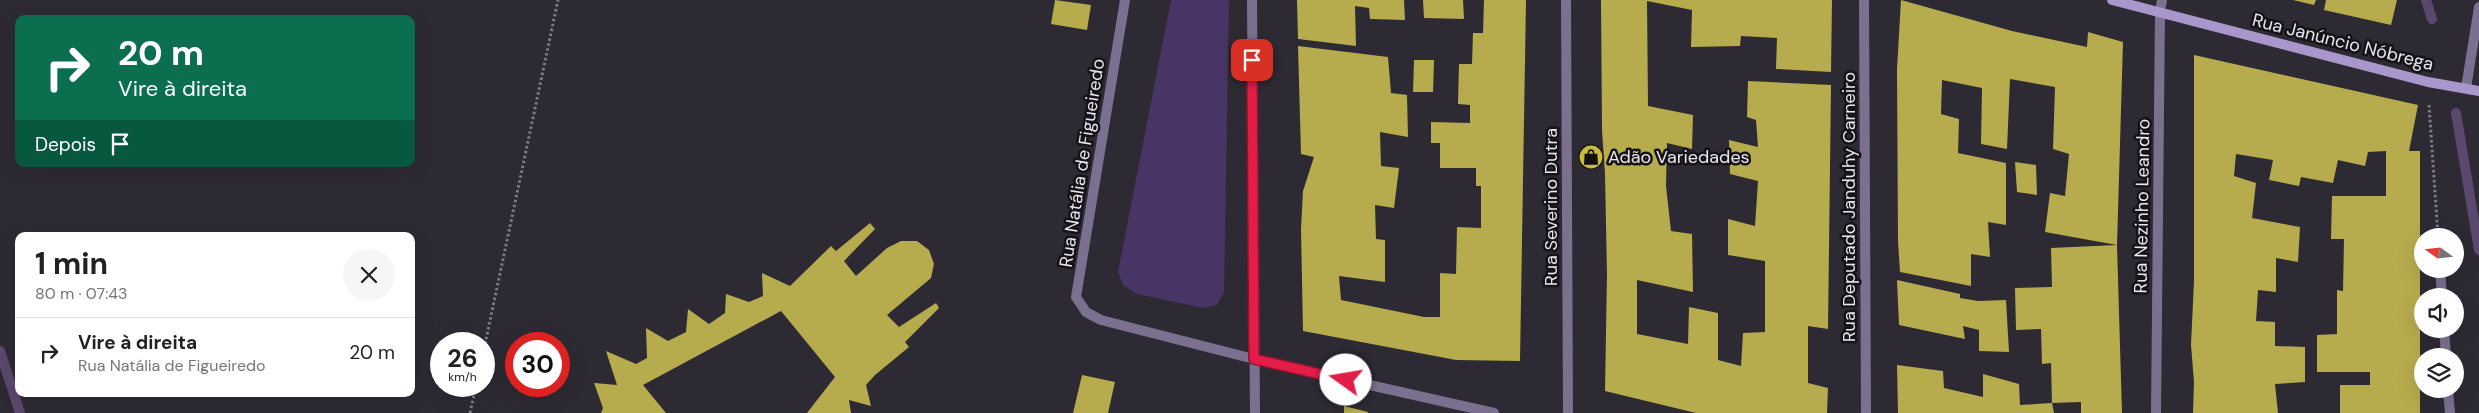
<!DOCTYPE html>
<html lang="pt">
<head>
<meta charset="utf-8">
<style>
  :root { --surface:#fff; --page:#f6f6f6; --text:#222; --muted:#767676; --line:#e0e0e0 }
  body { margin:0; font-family:"DM Sans",sans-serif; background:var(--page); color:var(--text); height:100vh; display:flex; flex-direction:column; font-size:19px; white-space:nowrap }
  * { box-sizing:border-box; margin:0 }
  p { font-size:16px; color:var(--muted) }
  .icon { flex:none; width:28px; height:28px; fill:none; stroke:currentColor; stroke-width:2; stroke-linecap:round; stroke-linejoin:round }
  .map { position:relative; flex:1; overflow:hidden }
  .side { position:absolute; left:15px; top:232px; width:400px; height:165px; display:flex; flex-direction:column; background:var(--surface); border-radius:10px; box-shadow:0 5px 20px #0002 }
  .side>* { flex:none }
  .guide { position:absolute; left:15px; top:15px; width:400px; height:152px; border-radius:10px; box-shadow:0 5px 20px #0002; background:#0b6e4f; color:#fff; overflow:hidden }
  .needle { width:32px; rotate:285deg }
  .controls { position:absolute; left:2414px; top:228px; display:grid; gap:10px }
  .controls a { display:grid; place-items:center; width:50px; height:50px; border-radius:50%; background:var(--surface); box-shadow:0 5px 20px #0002; font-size:25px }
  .speed { position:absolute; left:430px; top:332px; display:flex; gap:10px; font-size:25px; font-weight:700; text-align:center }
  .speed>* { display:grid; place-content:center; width:65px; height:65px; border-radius:50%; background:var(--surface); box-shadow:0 5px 20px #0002; line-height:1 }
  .speed small { font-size:12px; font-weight:400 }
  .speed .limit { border:8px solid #d22; background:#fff; color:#111 }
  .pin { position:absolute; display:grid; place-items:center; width:42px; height:42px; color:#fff; margin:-21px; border-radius:10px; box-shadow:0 2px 8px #0006 }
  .me { position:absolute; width:55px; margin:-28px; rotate:283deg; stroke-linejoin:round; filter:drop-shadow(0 0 4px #0008) }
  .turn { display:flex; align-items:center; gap:18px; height:105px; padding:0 20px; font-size:22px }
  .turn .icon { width:65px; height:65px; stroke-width:2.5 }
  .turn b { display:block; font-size:35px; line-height:42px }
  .then { display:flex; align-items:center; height:48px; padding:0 20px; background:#0003; gap:10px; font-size:19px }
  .round { display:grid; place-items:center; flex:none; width:52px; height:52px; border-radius:26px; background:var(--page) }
  .summary { display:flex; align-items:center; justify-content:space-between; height:85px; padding:0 20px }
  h1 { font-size:30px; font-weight:700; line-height:38px }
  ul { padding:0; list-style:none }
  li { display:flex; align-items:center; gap:15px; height:70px; padding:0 20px; border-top:1px solid var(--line) }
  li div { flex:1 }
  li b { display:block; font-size:19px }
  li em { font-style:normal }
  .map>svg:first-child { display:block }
  .green { fill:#493565 }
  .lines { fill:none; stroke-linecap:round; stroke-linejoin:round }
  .stream { stroke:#5b486e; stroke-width:10 }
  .building { fill:#b6ac4d }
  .path { stroke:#7d7a82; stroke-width:3; stroke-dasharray:2.5 2.5; stroke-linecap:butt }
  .street { stroke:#7c7091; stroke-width:10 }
  .secondary { stroke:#a996cb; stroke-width:10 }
  .route-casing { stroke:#92132f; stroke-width:12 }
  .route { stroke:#e11d48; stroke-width:9 }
  .labels { text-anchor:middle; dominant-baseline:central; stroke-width:5; stroke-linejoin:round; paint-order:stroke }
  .street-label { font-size:18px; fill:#e9e7ed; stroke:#151317 }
  .poi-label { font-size:18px; fill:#e9e7ed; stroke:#151317; text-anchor:start }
</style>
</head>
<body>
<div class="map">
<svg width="2479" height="413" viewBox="0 0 2479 413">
  <rect width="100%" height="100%" fill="#2d2a33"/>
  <path class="green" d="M1171,0h58l-5,292 -7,13 -13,3 -67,-14 -14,-9 -5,-13z"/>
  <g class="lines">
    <g class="stream">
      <path d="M2426,0l6,19"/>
      <path d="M2456,113l23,137"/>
      <path d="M0,351l20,62"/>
    </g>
  </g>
  <g class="building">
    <path d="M1055,0l36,5 -4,25 -36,-6z"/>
    <path d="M1297,0h107l1,20 -35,-1 -1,-11 -14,-2 1,40 -58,-7z"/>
    <path d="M1423,0h40l1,19 -40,-1z"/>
    <path d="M1484,0h42l-6,361 -64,-1 -153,-29 -2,-102 2,-38 11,-34 -13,-3 -3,-108 90,11 3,36 16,2 1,42 -28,-5 1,34 18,2 -5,40 -19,-3 1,34 9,1v42l-46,-6 2,24 83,17h16v-44l16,1 1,-47 24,1v-42h-5v-18h-36v-25h-9v-21l39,1v-18l-12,-1 1,-40h13l1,-31h10z"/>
    <path d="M1601,0h231l-1,72 -55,-3 1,-31 -36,-2 -1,10 -49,1 1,-37 -45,-9 1,105 45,9 -1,34 -25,-6 -1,43 5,45 21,3 1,58 -56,-12v54l51,10 1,-37 29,6v47l23,6 2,-33 22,-1v-71l-37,-6v-36l27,7 3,-45 -28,-7 -1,-34 29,7 -2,-27 -9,-3 1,-36 83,4 -3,244 -20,-3v57l20,5 -1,25h-131l-91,-22 2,-117 -2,-100 -3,-44z"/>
    <path d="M1901,0l111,31 75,16 1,-15 35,10 -6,203 -72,-13 5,-39 15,3 4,-42 -16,-5 2,-62 -45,-8 -3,70 -26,-5 1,-56 -40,-8 -1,34 18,5 -1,34 48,10v62l-18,-3 2,35 -19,-3v32l-71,-14 -2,-31 -1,-172z"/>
    <path d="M2293,0h23l-2,5z"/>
    <path d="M2326,0h71l-6,25 -67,-15z"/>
    <path d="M2194,55l224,50 -9,46h11v262h-80v-28h30v-13h-53v-37l20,-1v-44l6,1 1,-52h-13l1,-43h54v-45l-18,1 -3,14 -27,-6 -5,23 -32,-6 -2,9 -30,-6 4,-20 -37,-6 -2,22 22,7 -4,35 48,9 -2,35 -22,-4v34l-18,-2 -2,31 19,1v24l30,1v35l-30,2 3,29h-85l1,-31 -3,-37 3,-64z"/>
    <path d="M1414,60h20l-1,32h-20z"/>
    <path d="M2015,162l21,3 1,30 -20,-3z"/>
    <path d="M870,223l5,6 -31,32 12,15 31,-28 14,-7h16l12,9 5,14 -3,14 -44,37 12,12 37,-24 3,5 -34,34 4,5 -34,28 -9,10 5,21 -22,-6 2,13h-44l28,-36 -54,-66 -138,74 23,28h-65l2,-5 -9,-25 23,2 -11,-34 30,13 11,-6 -1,-30 22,13 18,-9 2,-23 21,15 16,-11 1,-19 23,8 14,-6 -1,-23 28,13 41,-40 5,5z"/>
    <path d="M2117,245l5,168h-41v-11l-29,1 -1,-40 -9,1 -1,-35 -25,1 -1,-42 37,-1 -1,-39z"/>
    <path d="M1897,280l63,14v4l18,3 28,-1 3,52 -30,-1v-21l-16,-4 2,13 -66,-14z"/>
    <path d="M1897,365l46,6 1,17 39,9v-23l36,10 1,21 32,-2 2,10h-156z"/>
    <path d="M1082,375l33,7 -7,31h-35z"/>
    <path d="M1344,406l24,6v1h-24z"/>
  </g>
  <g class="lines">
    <g class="path">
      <path d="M2429,105l9,131"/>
      <path d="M484,349l74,-349"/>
      <path d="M470,413l6,-27"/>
    </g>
    <g class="street">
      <path d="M1125,0l-49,297 10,15 15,8 153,39 240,54"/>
      <path d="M1252,0l3,413"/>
      <path d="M1566,0l2,413"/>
      <path d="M1864,0l2,413"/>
      <path d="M2466,88l13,-81"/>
      <path d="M2440,269l2,27"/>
      <path d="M2444,329l2,27"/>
      <path d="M2448,389l2,24"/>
      <path d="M2156,413l4,-402 2,-11"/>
    </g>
    <path class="secondary" d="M2112,0l316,82 51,9"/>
  </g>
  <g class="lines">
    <defs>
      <path id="route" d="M1252,60l2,299 92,21"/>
    </defs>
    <use href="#route" class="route-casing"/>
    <use href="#route" class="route"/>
  </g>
  <defs>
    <symbol id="shop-disc" viewBox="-11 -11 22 22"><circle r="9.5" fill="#c9bb3b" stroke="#151317"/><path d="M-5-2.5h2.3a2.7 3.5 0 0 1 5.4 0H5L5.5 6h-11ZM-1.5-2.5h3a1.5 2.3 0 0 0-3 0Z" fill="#111"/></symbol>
  </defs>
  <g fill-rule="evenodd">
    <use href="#shop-disc" x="1577" y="143" width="28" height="28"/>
  </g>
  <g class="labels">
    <g class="street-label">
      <text transform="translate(2343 42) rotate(14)">Rua Janúncio Nóbrega</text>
      <text transform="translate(1082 163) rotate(-81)">Rua Natália de Figueiredo</text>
      <text transform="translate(2142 206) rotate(-89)">Rua Nezinho Leandro</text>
      <text transform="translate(1551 207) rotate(-90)">Rua Severino Dutra</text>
      <text transform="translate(1849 207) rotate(-90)">Rua Deputado Janduhy Carneiro</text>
    </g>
    <g class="poi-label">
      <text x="1608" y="157">Adão Variedades</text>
    </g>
  </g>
</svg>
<div class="controls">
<a><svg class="needle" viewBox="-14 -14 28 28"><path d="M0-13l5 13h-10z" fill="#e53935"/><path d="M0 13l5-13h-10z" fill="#767676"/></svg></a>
<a><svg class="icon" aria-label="sound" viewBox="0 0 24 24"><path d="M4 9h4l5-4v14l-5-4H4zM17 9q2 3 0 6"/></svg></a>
<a><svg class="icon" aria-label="layers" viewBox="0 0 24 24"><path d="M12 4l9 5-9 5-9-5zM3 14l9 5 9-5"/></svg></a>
</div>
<div class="speed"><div>26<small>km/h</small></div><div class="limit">30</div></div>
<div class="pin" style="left:1252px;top:60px;background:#d93025"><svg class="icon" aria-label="arrive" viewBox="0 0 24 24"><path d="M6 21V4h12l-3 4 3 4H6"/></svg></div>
<svg class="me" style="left:1346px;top:380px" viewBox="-20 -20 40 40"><circle r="19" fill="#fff"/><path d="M0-13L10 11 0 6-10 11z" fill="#e11d48"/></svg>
<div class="guide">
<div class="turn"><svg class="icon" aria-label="right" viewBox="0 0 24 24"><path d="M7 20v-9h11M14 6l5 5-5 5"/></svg><div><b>20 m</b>Vire à direita</div></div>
<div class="then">Depois<svg class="icon" aria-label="arrive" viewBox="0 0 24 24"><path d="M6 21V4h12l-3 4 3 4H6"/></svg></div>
</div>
<section class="side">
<div class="summary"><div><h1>1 min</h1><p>80 m · 07:43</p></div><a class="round"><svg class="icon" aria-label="close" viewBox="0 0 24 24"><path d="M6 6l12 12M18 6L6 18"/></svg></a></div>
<ul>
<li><svg class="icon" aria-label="right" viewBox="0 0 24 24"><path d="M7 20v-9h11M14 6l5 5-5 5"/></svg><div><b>Vire à direita</b><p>Rua Natália de Figueiredo</p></div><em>20 m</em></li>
</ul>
</section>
</div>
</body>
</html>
